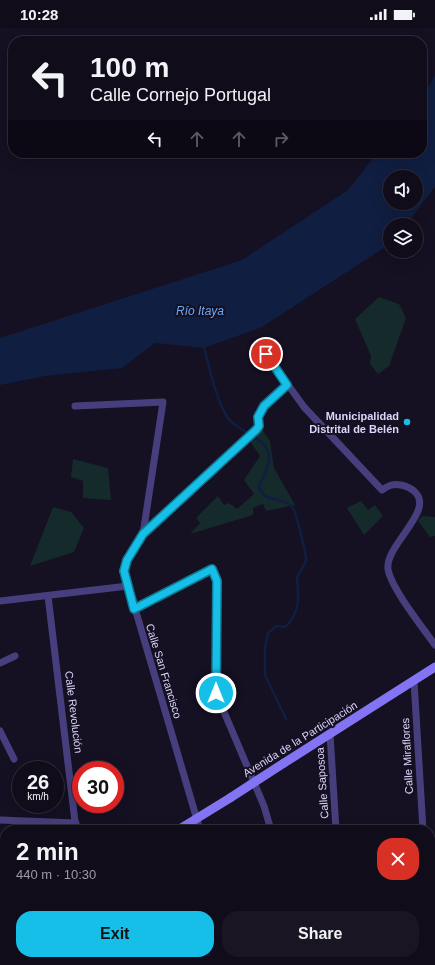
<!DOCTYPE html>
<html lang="en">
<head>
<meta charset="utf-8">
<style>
  :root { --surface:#100c1a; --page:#191523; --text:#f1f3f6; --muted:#9c9ba2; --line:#302c39; --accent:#15bfe7 }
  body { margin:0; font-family:Helvetica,sans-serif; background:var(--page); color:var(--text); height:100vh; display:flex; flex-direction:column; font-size:15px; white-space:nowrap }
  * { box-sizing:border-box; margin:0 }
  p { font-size:13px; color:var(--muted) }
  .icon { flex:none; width:22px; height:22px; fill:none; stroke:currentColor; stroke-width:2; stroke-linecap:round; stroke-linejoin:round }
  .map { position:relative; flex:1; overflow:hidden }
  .side { position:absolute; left:0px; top:797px; width:435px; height:140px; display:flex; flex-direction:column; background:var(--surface); border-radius:16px 16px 0 0; box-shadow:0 4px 16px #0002,0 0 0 1px var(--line) }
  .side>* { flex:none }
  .top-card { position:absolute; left:8px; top:8px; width:419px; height:122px; border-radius:16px; box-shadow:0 4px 16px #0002,0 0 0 1px var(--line); background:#100c1a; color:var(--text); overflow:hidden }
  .buttons { position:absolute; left:383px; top:142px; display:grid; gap:8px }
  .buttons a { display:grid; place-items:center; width:40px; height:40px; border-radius:50%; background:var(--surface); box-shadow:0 4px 16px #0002,0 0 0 1px var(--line); font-size:20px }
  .speed { position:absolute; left:12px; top:733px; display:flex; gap:8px; font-size:20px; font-weight:700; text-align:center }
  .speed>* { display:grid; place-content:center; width:52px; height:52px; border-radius:50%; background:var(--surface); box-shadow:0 4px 16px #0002,0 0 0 1px var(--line); line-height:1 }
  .speed small { font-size:10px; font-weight:400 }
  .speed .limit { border:6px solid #d22; background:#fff; color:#111 }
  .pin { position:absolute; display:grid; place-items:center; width:34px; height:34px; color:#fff; margin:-17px; border:2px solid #fff; border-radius:50%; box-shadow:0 1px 4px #0007 }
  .me { position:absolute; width:44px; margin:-22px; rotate:0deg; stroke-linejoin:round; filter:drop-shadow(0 0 3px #0008) }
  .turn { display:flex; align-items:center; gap:14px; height:84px; padding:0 16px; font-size:18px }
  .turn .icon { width:52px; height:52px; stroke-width:2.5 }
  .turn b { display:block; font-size:28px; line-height:34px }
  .lanes { display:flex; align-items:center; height:38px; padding:0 16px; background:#0003; justify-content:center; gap:20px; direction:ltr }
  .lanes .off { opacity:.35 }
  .round { display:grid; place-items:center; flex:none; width:42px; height:42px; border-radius:16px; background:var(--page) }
  .head { display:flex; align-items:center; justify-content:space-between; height:68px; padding:0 16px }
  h1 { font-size:24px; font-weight:600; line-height:30px }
  .cta { display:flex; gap:8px; margin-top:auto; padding:8px 16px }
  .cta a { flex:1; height:46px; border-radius:16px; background:var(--accent); color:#111; font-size:16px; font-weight:600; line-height:46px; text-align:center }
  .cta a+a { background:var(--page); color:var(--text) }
  .status { display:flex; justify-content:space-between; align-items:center; height:28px; padding:0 20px; background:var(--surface); direction:ltr }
  .status svg { height:11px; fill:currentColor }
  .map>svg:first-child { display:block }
  .green { fill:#142a2b }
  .water { fill:#101e41; fill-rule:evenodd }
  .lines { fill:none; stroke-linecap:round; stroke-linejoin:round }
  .stream { stroke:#101e41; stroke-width:2.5 }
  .minor { stroke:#473f7d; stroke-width:7 }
  .secondary { stroke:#8374f3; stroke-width:9 }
  .primary { stroke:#ca66f1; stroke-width:10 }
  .secondary-bridge { stroke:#8374f3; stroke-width:9 }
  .route-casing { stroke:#0e7c96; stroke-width:10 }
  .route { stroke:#15bfe7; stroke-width:7 }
  .poi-dot { fill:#15bfe7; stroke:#151022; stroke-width:1.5 }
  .labels { text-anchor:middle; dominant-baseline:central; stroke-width:4; stroke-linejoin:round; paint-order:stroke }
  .poi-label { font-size:11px; font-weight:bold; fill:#ddd5fb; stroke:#151022; text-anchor:end }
  .street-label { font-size:11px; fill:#ddd5fb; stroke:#151022 }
  .water-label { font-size:12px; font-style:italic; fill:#6ca8f2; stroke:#151022 }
</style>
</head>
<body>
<div class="status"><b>10:28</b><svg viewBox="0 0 49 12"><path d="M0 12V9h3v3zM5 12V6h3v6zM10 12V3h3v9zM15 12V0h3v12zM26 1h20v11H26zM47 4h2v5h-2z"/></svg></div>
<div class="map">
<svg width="435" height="937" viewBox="0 0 435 937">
  <rect width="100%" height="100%" fill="#151022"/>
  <g class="green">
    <path d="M379,269l20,7 7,14 -17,48 -11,8 -8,-10 1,-8 -16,-37z"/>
    <path d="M260,399l10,14 4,27 21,37 -29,6 -3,-7 -10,4v7l-63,19 10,-11 -4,-5 22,-22 6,9 5,-2 8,6 17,-15 -10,-14 16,-24 -11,-16z"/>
    <path d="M73,431l35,9 3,32 -28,-2v-17l-12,-4z"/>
    <path d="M361,473l7,9 7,-5 8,11 -19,19 -17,-27z"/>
    <path d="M53,479l18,5 13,16 -10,24 -44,14z"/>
    <path d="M422,488l13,1v19l-5,1 -12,-16z"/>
  </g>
  <path class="water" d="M435,48v111l-29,38h-16v19l-128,83 -58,21 -49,-5 -33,25 -77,8 -45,9v-47l242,-78 106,-70 29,-37h45v-57zM390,149h26v26h-26z"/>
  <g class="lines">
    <path class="stream" d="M204,319c6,23 11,49 23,70 10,16 45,20 42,44 -1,8 -7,18 -10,26 7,18 23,8 34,21 3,4 13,46 13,51 -1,7 -7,12 -9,19 0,4 1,9 1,13 1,14 -2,26 -13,36l-9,-1 -8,7 -3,14v28l21,44"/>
    <g class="minor">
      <path d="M266,326l38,53 78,83c6,-4 11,-7 19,-5 5,1 10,3 14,7 20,19 -30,53 -27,77 3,19 35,59 47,76"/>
      <path d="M75,378l88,-4 -20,132 -16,26 -3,11 76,259"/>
      <path d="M143,506l113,-104 3,-4 -1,-9 5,-11 24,-21"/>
      <path d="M48,568l28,234"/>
      <path d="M0,573l128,-15"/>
      <path d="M134,581l78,-40 5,12 -1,112 48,113 7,24"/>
      <path d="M0,635l15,-7"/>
      <path d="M414,653l9,149"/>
      <path d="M0,703l14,28"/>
      <path d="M330,706l6,96"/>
      <path d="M0,792l76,3"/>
      <path d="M430,839h5"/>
      <path d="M240,932l2,5"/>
      <path d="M340,932v5"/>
      <path d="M427,932v5"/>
    </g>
    <g class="secondary">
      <path d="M284,735l151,-96"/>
      <path d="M178,802l52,-32"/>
    </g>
    <g class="primary">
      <path d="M0,902l5,1"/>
      <path d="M0,914l5,1"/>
      <path d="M67,932l18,5"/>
      <path d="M110,932l18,5"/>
    </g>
    <path class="secondary-bridge" d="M230,770l54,-35"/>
  </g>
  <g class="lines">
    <defs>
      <path id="route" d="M216,665l1,-112 -5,-12 -78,40 -10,-38 3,-11 16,-26 113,-104 3,-4 -1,-9 6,-11 23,-21 -21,-31"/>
    </defs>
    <use href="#route" class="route-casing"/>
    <use href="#route" class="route"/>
  </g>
  <circle class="poi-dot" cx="407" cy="394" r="4"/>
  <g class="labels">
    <g class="poi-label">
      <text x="399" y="388">Municipalidad<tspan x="399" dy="13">Distrital de Belén</tspan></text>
    </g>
    <g class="street-label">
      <text transform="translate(164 643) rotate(73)">Calle San Francisco</text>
      <text transform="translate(74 684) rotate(83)">Calle Revolución</text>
      <text transform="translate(300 711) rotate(-32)">Avenida de la Participación</text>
      <text transform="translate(407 728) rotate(-93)">Calle Miraflores</text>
      <text transform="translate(322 755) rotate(-94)">Calle Saposoa</text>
    </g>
    <g class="water-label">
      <text x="200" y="283">Río Itaya</text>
    </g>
  </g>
</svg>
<div class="buttons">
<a><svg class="icon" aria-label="sound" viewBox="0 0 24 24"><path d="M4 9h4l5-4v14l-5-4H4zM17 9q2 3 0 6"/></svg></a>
<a><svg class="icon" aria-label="layers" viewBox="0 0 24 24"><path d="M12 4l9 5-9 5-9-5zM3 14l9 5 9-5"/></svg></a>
</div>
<div class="speed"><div>26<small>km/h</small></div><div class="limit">30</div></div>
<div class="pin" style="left:266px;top:326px;background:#d93025"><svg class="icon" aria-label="arrive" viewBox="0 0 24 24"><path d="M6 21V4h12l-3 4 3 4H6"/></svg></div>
<svg class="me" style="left:216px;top:665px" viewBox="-20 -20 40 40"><circle r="17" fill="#15bfe7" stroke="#fff" stroke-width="3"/><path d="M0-11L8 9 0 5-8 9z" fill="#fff"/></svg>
<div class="top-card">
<div class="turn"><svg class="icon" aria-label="left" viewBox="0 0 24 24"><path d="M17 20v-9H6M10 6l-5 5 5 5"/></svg><div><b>100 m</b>Calle Cornejo Portugal</div></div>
<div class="lanes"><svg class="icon" aria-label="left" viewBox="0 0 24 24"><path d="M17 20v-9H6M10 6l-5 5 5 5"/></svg><svg class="icon off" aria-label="ahead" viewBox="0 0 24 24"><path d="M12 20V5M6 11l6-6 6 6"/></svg><svg class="icon off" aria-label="ahead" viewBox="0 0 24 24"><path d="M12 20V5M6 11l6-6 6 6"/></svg><svg class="icon off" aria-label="right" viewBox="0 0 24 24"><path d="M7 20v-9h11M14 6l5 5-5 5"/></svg></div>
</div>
<section class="side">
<div class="head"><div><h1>2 min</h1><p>440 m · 10:30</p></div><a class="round" style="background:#d93025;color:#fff"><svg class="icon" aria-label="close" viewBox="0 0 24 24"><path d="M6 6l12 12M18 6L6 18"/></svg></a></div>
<div class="cta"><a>Exit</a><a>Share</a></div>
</section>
</div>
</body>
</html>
